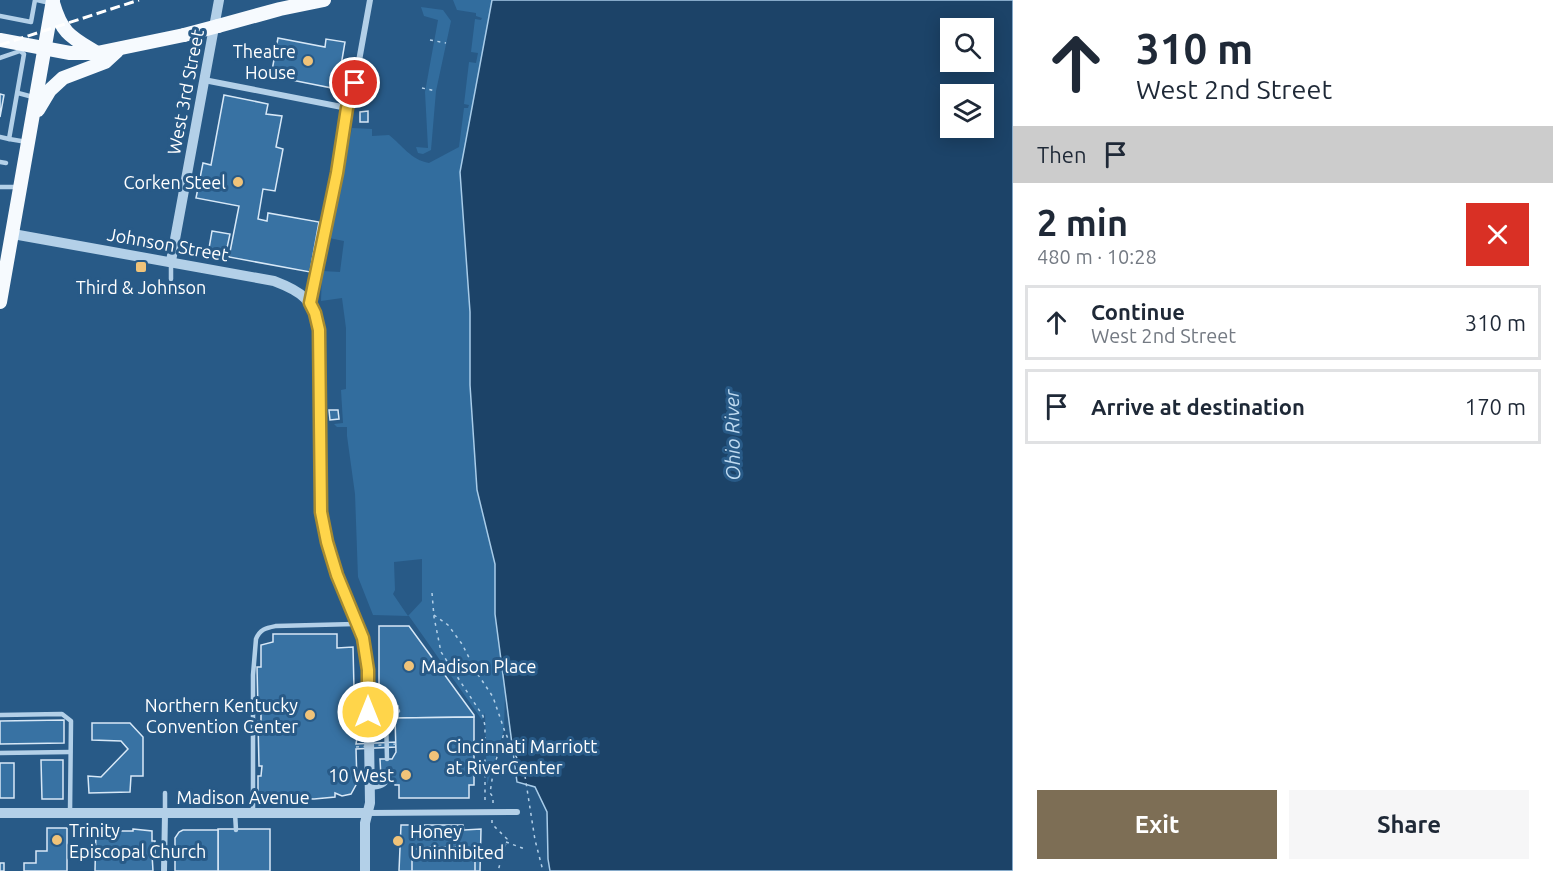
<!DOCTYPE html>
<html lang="en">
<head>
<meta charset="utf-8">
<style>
  :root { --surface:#fff; --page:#f6f6f7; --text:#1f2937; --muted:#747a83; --line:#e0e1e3; --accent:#7d6e55 }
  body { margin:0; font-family:Ubuntu,sans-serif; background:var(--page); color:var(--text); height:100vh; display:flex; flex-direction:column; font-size:22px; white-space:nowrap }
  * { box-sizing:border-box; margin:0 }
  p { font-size:20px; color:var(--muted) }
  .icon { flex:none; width:33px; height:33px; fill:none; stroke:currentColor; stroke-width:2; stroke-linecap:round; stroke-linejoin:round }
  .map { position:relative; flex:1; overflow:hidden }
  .side { display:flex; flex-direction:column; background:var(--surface); width:540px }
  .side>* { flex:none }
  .hud { background:#fff; color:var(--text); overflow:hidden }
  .controls { position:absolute; left:940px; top:18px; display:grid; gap:12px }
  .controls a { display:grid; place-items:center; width:54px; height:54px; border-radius:0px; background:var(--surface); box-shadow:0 3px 15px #0003; font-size:30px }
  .pin { position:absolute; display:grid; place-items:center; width:51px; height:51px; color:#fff; margin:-26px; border:3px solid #fff; border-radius:50%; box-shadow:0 2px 6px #0007 }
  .me { position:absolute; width:66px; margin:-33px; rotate:0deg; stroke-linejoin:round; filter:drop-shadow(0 0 4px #0008) }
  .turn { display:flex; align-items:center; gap:21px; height:126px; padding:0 24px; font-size:27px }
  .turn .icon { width:78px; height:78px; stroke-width:2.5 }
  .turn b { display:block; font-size:42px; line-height:51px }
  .then { display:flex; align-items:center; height:57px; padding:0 24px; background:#0003; gap:12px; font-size:22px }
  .round { display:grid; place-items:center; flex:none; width:63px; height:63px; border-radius:0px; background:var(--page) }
  .overview { display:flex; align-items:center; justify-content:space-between; height:102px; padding:0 24px }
  h1 { font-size:36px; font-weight:700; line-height:45px }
  .cta { display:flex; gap:12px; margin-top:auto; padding:12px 24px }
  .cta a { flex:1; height:69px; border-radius:0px; background:var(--accent); color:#fff; font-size:24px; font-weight:700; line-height:69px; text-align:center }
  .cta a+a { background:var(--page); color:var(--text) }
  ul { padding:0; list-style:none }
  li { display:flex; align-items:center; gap:18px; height:75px; margin:0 12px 9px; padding:0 12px; border:3px solid var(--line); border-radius:0px }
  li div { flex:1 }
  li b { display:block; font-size:22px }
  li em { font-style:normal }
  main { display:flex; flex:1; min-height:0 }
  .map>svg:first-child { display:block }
  .green { fill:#326d9e; fill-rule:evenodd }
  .water { fill:#1c4368; stroke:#a8cce9; stroke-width:1.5; fill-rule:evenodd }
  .building { fill:#3872a3; stroke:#d7e8f7; stroke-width:1.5 }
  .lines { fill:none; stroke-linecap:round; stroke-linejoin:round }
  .path { stroke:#b3d0e8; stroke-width:1.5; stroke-dasharray:3 4.5; stroke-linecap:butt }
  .service { stroke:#b3d0e8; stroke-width:4.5 }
  .minor { stroke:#b3d0e8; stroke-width:6 }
  .tertiary { stroke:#b3d0e8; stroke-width:10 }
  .primary { stroke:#f6fafe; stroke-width:14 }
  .rail { stroke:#fff; stroke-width:3; stroke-dasharray:10 4.5; stroke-linecap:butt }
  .path-bridge { stroke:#b3d0e8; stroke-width:1.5; stroke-dasharray:3 4.5; stroke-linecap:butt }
  .primary-bridge { stroke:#f6fafe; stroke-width:14 }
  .route-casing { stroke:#a68a30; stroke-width:15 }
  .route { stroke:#ffd54a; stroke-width:10 }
  .poi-dot { fill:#f0c379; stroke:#285a87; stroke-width:2 }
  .labels { text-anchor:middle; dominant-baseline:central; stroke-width:6; stroke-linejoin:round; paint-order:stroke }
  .poi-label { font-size:18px; fill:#fff; stroke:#285a87; text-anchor:end }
  .street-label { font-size:18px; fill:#fff; stroke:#285a87 }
  .water-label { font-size:20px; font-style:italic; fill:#bfdaf0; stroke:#285a87 }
</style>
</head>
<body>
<main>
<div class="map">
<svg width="1013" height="871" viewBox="0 0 1013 871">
  <rect width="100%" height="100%" fill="#285a87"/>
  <g class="green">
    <path d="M453,0h39l-32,172 10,141v72l7,105 18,74v50l10,78 -1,38 -17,55 -2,-72 -3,7 -73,-104 -36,-1 -15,-38 -3,-83 -8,-58v-9h-10l-3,-3 9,-1 -2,-33 5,-1v-61l-4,-30 -21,3 1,-30 18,1 4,-31 -15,-3 23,-110 20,1v7l17,-1c13,10 22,25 40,28l30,-16 5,-39h4l1,-3 -5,-1 5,-42 7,1 2,-10 -7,-1 4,-33 6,1 1,-2 -6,-2v-3l-19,-3zM422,559v42l-14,15 -15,-22 2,-4 -1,-28z"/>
    <path d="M421,7l22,3 8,11 -15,70 -5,59 -8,4 -5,-1 -2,-6 12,1 -3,-56 13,-72 -14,-4z"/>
  </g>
  <path class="water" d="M492,0h521v871h-463l-2,-12 -1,-47 -12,-25 -18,-5 -22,-168v-50l-18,-74 -7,-105v-73l-10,-140zM951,28h33v34h-33zM951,94h33v34h-33z"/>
  <g class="building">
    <path d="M278,38l47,9 1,-8 19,3 -8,47 -66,-13z"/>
    <path d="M0,94l4,1 -4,22z"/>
    <path d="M224,95l44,9 -2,10 16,2 -6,31 7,2 -8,42 -12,-2 -5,30 9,2 1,-8 51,9 -9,50 -81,-15 10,-51 -43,-8 7,-35 8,2z"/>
    <path d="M368,111v11h-8v-10z"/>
    <path d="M212,231l18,3 -5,23 -17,-3z"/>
    <path d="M329,410h9l1,9 -9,1z"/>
    <path d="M379,626h30l65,89v2l-76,1v-12h-19z"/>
    <path d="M273,634h64v14l16,-1 1,42h3l3,31 -4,24 40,-2v5l-40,2 1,34 -6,11 -9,2 -7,-3v4l-21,2 -56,-1v-22h3l1,-10h-3l-1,-45h3v-11h-3l-1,-43h4v-22l12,-3z"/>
    <path d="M474,717v68h-5v13h-70v-13h-4l-3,-8h-11l-1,-18h12l4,-7 -1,-34z"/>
    <path d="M64,720v23l-64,1v-23z"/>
    <path d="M92,723h38l13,14v39h-12l-1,16 -41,1 -1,-17 13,1 27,-28 -7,-8 -29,-1z"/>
    <path d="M41,760h22v39h-21z"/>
    <rect x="0" y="763" width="14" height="35"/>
    <path d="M401,825h12v4h11v-4h39l1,5 17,-1 -1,42h-81z"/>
    <path d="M47,828h20v43h-43v-8h12v-12h11z"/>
    <path d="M133,829l19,2v10h3v13h-3l1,17h-58l1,-40h37z"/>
    <rect x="218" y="829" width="52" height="42"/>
    <path d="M183,830h35v41h-43v-33l4,-6z"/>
    <path d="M425,847h37v2h13v22h-63v-22h13z"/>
    <rect x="0" y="863" width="4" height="8"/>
  </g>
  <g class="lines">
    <g class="path">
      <path d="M430,40l16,3"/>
      <path d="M422,88l14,3"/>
      <path d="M432,593l2,24 7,35 42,64 2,10v78"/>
      <path d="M434,615l14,10 14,19 15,29 16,24 12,35 20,44 10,64 8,31"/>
      <path d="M493,803v-6l-3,-4 4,-26 10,-34"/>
      <path d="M492,820v4l15,15 -9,32"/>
      <path d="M506,842l19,7"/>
    </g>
    <g class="service">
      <path d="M37,0l13,3"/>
      <path d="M0,16l31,6 4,-22"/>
      <path d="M0,58l20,-7 4,3 -15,85 -9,-2"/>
      <path d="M18,93l15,4"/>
      <path d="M9,139l18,3"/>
      <path d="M0,162l6,1"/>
      <path d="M0,187h19"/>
      <path d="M171,279v-15"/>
      <path d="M370,712l16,4 1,43"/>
      <path d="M0,715l62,-1 9,7 -1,92"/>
      <path d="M386,716l12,-5"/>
      <path d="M0,753l70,-1"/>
      <path d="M369,788c9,-1 17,-1 19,-11"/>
      <path d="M165,793v18"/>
      <path d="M253,812v-137l3,-36c4,-10 10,-11 20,-13l79,-2"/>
      <path d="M235,813l1,17"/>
    </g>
    <g class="minor">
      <path d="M204,80l143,28"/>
      <path d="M310,303l27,-130 10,-65 8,-25 15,-83"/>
      <path d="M367,813l150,-1"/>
      <path d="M164,871l1,-58"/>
    </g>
    <g class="tertiary">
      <path d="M13,234l261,47c29,11 38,18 45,49l2,182 6,30 10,33 26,63 5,32 2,133 -5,20v48"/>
      <path d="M171,261l48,-261"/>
      <path d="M0,813h367"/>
    </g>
    <g class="primary">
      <path d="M53,3c9,31 18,34 44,50"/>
      <path d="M218,26l62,-17 44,-9"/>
      <path d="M0,40l70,13h27l87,-18"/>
      <path d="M38,110l12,-20 13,-12 42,-16 12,-11"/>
      <path d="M0,302l53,-302"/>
    </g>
    <path class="rail" d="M0,45l139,-45"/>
    <path class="path-bridge" d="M356,747l40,-3"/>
    <path class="primary-bridge" d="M184,35l34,-9"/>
  </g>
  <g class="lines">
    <defs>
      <path id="route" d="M355,83l-8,25 -10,65 -27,130 5,10 4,17 2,182 6,30 10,33 26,63 5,32v42"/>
    </defs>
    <use href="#route" class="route-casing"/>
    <use href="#route" class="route"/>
  </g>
  <g class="poi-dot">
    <circle cx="308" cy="61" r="6"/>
    <circle cx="238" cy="182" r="6"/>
    <rect x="135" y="261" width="12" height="12" rx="3"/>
    <circle cx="409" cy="666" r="6"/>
    <circle cx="310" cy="715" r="6"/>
    <circle cx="434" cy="756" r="6"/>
    <circle cx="406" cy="775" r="6"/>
    <circle cx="57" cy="840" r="6"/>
    <circle cx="398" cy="841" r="6"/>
  </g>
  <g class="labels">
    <g class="poi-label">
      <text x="296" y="51">Theatre<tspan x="296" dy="21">House</tspan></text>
      <text x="226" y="182">Corken Steel</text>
      <text x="141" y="287" text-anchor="middle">Third &amp; Johnson</text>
      <text x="421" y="666" text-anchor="start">Madison Place</text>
      <text x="298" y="705">Northern Kentucky<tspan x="298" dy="21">Convention Center</tspan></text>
      <text x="446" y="746" text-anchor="start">Cincinnati Marriott<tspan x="446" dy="21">at RiverCenter</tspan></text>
      <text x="394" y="775">10 West</text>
      <text x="69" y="830" text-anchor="start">Trinity<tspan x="69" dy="21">Episcopal Church</tspan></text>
      <text x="410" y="831" text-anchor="start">Honey<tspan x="410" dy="21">Uninhibited</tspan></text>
    </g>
    <g class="street-label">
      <text transform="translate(185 92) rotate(-79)">West 3rd Street</text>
      <text transform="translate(168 244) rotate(10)">Johnson Street</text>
      <text x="243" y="797">Madison Avenue</text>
    </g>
    <g class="water-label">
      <text transform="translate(732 435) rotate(-91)">Ohio River</text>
    </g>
  </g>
</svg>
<div class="controls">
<a><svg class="icon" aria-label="search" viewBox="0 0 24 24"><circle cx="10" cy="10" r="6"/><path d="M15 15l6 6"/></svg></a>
<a><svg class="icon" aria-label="layers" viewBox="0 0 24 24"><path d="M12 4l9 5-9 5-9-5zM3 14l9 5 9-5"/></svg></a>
</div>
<div class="pin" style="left:355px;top:83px;background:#d93025"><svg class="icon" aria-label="arrive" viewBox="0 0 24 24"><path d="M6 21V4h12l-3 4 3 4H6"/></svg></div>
<svg class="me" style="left:368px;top:712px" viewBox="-20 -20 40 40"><circle r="17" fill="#ffd54a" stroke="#fff" stroke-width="3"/><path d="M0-11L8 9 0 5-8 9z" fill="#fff"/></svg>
</div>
<section class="side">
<div class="hud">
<div class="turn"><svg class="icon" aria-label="ahead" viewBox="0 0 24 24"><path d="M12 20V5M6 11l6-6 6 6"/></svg><div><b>310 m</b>West 2nd Street</div></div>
<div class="then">Then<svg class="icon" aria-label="arrive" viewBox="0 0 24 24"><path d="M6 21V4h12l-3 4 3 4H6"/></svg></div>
</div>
<div class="overview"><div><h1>2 min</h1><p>480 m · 10:28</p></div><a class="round" style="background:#d93025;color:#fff"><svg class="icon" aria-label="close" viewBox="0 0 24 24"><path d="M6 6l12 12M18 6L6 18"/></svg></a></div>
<ul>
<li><svg class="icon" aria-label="ahead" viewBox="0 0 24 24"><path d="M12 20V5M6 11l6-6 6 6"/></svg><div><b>Continue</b><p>West 2nd Street</p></div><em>310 m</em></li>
<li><svg class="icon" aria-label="arrive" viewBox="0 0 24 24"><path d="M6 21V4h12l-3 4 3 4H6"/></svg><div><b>Arrive at destination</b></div><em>170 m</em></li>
</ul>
<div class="cta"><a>Exit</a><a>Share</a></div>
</section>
</main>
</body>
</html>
